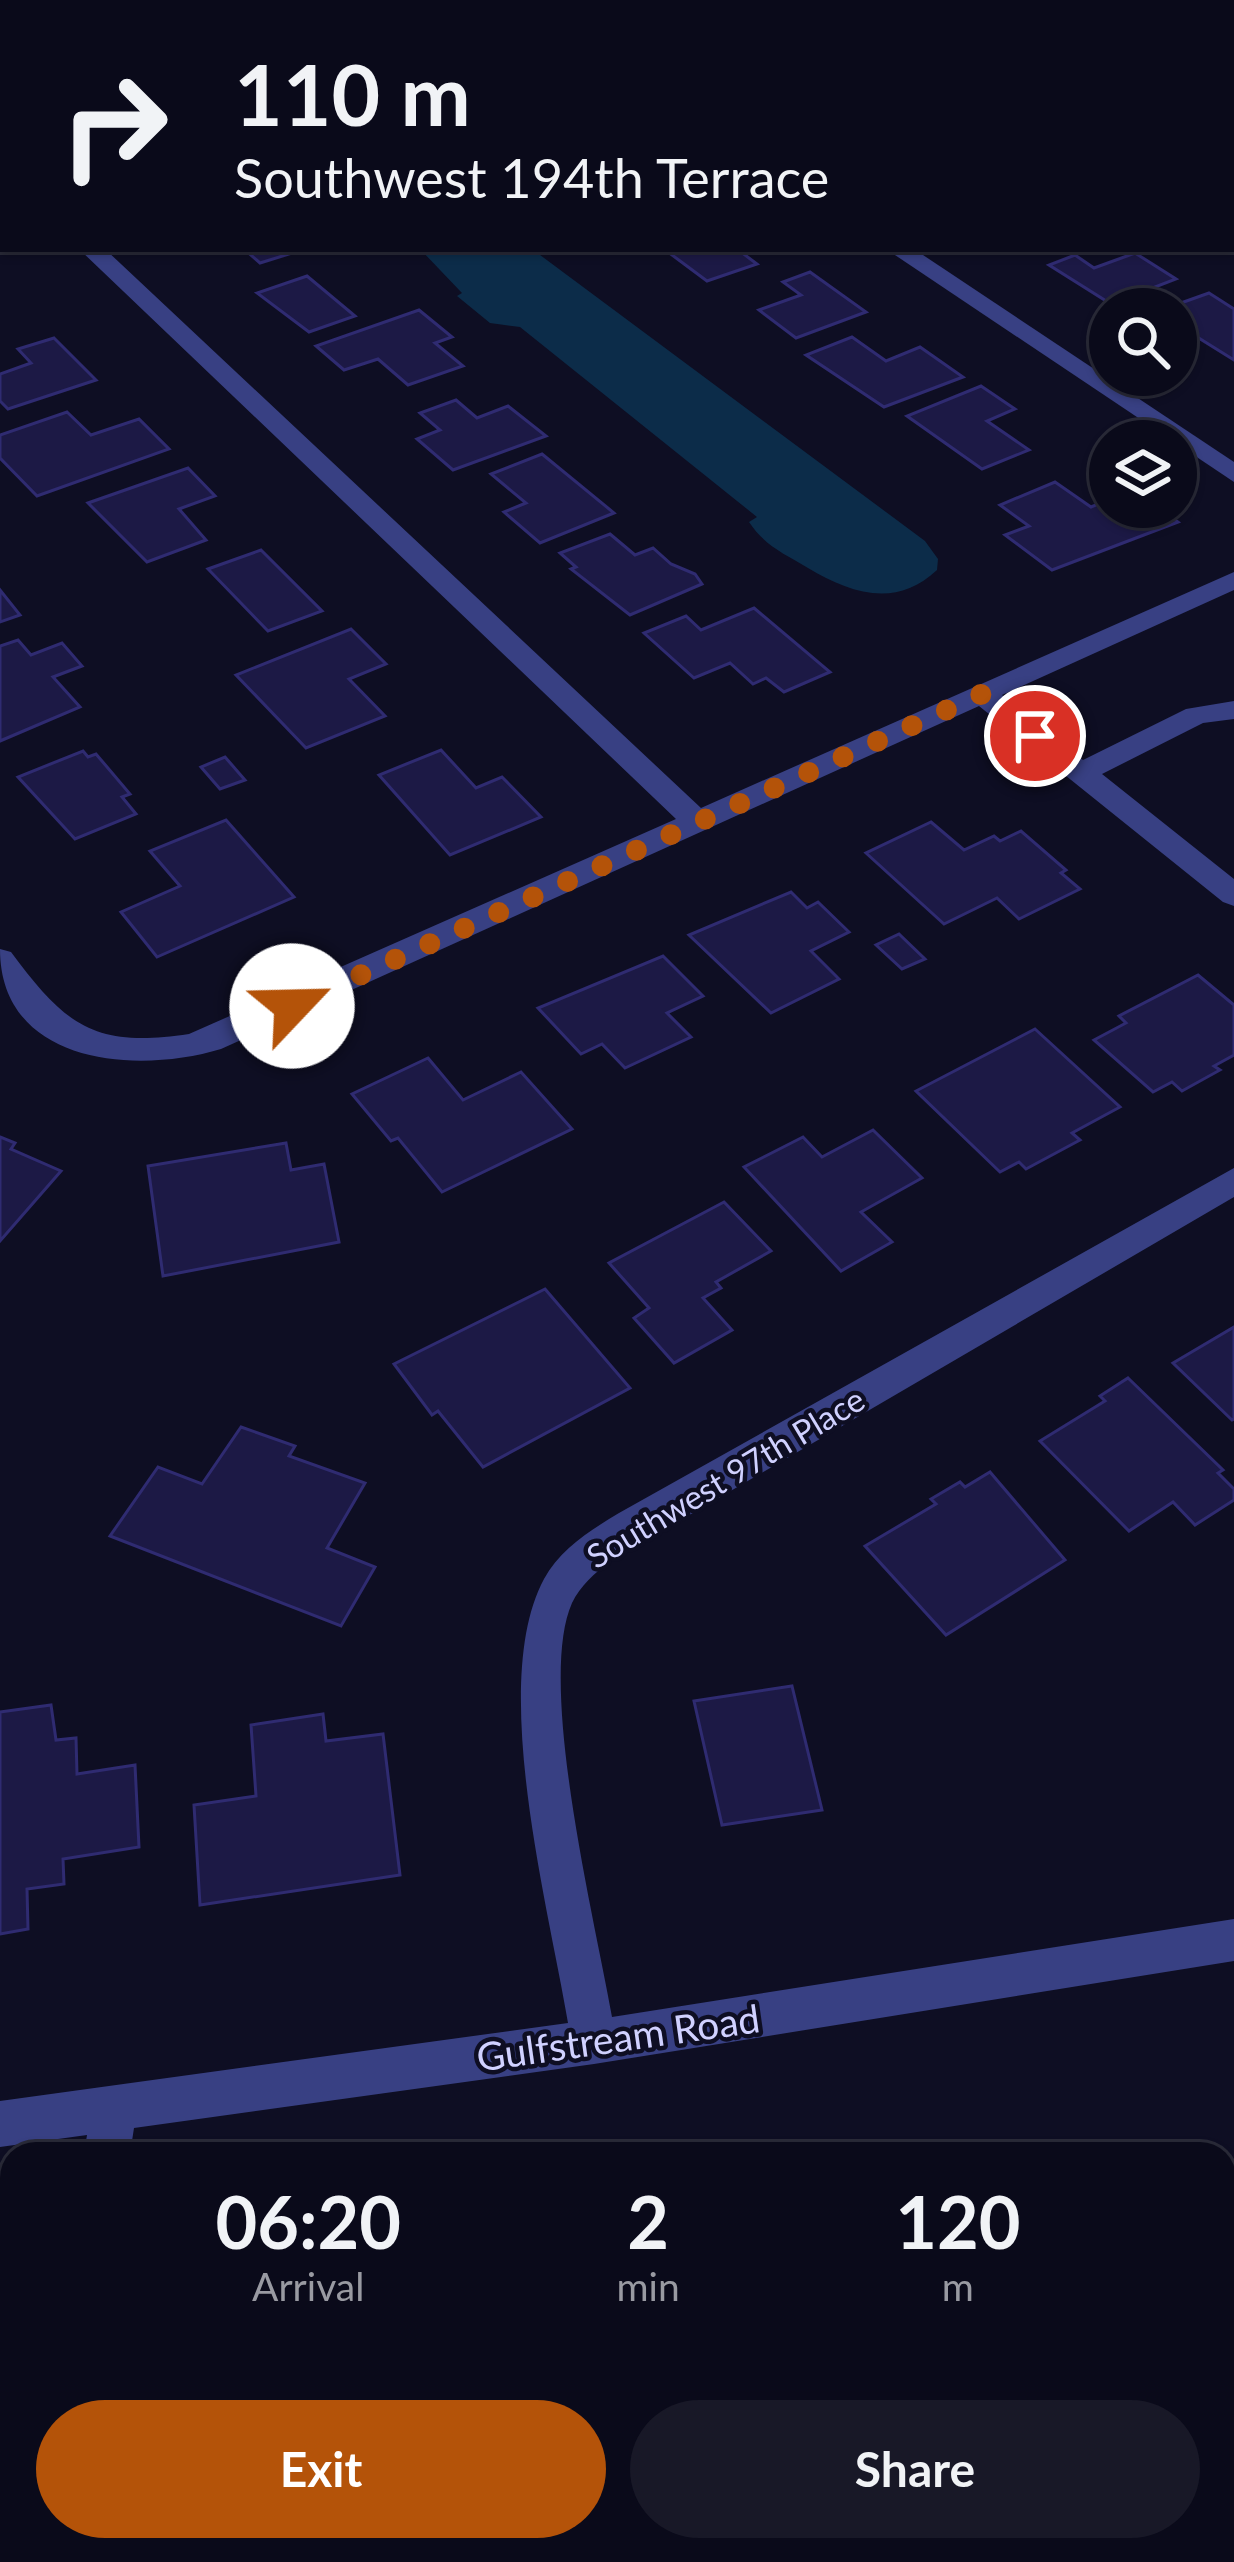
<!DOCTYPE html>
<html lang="en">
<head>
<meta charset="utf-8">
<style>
  :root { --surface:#0a0a1a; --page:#181827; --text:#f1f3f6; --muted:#999aa2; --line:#2a2b39; --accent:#b45309 }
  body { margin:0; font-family:Lato,sans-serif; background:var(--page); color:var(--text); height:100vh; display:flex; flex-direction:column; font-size:45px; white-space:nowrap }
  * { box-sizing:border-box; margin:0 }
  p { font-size:39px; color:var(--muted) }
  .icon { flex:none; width:66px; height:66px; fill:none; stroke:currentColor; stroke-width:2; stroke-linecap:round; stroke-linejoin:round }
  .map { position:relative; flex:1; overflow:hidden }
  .drawer { position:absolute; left:0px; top:2142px; width:1236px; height:420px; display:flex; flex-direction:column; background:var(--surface); border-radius:36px 36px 0 0; box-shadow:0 3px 9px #0004,0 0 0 3px var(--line) }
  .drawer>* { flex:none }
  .hud { position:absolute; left:0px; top:0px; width:1236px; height:252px; box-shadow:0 3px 9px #0004,0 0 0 3px var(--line); background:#0a0a1a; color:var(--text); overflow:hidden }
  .buttons { position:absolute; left:1089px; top:288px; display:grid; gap:24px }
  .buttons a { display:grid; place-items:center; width:108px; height:108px; border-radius:50%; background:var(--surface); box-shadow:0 3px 9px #0004,0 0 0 3px var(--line); font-size:60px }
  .pin { position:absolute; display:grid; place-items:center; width:102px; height:102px; color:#fff; margin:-51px; border:6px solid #fff; border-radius:50%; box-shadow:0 3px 12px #0007 }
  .me { position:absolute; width:132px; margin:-66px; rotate:66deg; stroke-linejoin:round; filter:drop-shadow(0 0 9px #0008) }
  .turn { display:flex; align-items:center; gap:42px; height:252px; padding:0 36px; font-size:54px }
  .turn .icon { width:156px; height:156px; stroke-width:2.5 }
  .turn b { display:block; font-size:84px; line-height:102px }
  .eta { display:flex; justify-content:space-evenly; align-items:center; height:204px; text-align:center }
  .eta b { font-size:72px; font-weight:700; line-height:84px }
  .cta { display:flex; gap:24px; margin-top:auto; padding:24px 36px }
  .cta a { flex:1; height:138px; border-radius:72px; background:var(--accent); color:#fff; font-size:48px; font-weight:700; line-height:138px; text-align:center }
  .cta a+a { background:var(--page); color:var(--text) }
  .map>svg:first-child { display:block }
  .water { fill:#0c2c49 }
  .building { fill:#1c1945; stroke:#2f2b71; stroke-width:3 }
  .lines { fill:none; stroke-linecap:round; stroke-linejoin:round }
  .minor { fill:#384083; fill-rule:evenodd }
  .route { stroke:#b45309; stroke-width:21; stroke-dasharray:0 37.8 }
  .labels { text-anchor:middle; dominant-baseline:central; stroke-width:9; stroke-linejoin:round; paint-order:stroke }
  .street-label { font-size:33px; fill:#d0d1ff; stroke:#0e0e23 }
  .near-street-label { font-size:39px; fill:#d0d1ff; stroke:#0e0e23 }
</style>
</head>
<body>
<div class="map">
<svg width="1234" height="2562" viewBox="0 0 1234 2562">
  <rect width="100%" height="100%" fill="#0e0e23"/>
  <path class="water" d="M420,249h112l393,292 13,18 -1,11c-41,39 -87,23 -129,-2 -25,-15 -43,-22 -59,-46l8,-5 -237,-190 -30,-4 -33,-27 5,-3z"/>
  <g class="building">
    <path d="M244,249h61l-45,14z"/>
    <path d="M664,249h73l20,15 -50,17z"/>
    <path d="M1135,253l41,26 -65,25 -62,-39 26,-10 19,13z"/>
    <path d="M810,272l56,40 -70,26 -37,-28 42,-15 -18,-13z"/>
    <path d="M307,276l48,40 -46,16 -52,-39z"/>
    <path d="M1209,293l25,16v51l-37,-23 -21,8v-36h-12z"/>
    <path d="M419,310l33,27 -17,6 28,23 -55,19 -30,-26 -34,11 -28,-24z"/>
    <path d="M852,337l34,24 34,-14 43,30 -79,30 -78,-52z"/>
    <path d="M54,338l42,42 -88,29 -8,-8v-27l31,-11 -13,-14z"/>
    <path d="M981,386l34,23 -28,12 42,29 -47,19 -75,-53z"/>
    <path d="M456,400l21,18 31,-12 38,30 -93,34 -36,-31 23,-9 -20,-17z"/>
    <path d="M67,412l24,23 48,-16 30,30 -132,47 -37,-38v-23z"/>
    <path d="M542,454l72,59 -74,30 -36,-31 22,-9 -35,-29z"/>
    <path d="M188,468l27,28 -36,13 27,31 -59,22 -59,-59z"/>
    <path d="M1055,482l36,25 19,-8v8h47l21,15 -126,48 -47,-35 24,-9 -29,-21z"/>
    <path d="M610,534l25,21 18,-7 18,16 24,10 7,10 -72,31 -59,-46 5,-2 -16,-14z"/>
    <path d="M261,550l61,61 -54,20 -60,-62z"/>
    <path d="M0,590l20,25 -20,7z"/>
    <path d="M754,608l76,64 -46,20 -18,-14 -13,6 -23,-21 -36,15 -50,-45 42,-17 15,14z"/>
    <path d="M351,629l35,35 -37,15 36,37 -79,32 -70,-73z"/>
    <path d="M18,640l13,15 31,-12 20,23 -29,11 27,30 -80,34v-95z"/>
    <path d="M441,750l35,38 26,-11 39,40 -91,38 -71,-80z"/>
    <path d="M83,751l5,6 8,-3 34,40 -8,3 14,17 -61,25 -57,-62z"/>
    <path d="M225,757l20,23 -25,9 -19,-22z"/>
    <path d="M226,820l68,77 -137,60 -36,-45 59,-26 -30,-35z"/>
    <path d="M931,822l33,28 30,-14 6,5 21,-10 45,39 -5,3 19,16 -61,30 -22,-21 -53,26 -78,-71z"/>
    <path d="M791,892l16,16 11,-6 31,30 -38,19 28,28 -68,34 -82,-78z"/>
    <path d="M899,934l26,25 -23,10 -26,-24z"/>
    <path d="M663,956l40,40 -36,17 24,24 -66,31 -23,-24 -21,10 -43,-46z"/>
    <path d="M1198,975l36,30v50l-20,11 6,4 -38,21 -10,-9 -19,10 -59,-52 32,-17 -7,-7z"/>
    <path d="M1035,1029l85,78 -48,26 8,7 -54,29 -7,-7 -19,10 -84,-81z"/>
    <path d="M428,1058l35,42 58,-28 51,57 -130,63 -44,-54 -7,3 -39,-47z"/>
    <path d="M873,1130l49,48 -61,34 31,30 -51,29 -97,-104 59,-30 19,20z"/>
    <path d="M0,1137l15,6 -4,6 50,22 -61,70z"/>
    <path d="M286,1143l5,27 33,-6 15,78 -176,34 -15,-110z"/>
    <path d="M724,1202l47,49 -55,31 5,6 -18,10 29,32 -58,33 -40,-45 15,-10 -40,-45z"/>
    <path d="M545,1289l85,99 -147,79 -45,-56 -6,4 -38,-51z"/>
    <path d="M1234,1327v92l-2,1 -59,-57z"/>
    <path d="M1128,1378l95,92 -5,3 16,16v11l-39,25 -22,-23 -44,29 -89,-90 65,-40 -5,-5z"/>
    <path d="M241,1427l54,19 -6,10 76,27 -38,65 48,19 -34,59 -231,-90 48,-69 44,17z"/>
    <path d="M990,1472l75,88 -119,75 -81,-89 71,-42 -5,-5 29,-17 5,5z"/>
    <path d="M792,1686l30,124 -100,15 -28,-124z"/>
    <path d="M51,1705l5,35 20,-2 1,36 58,-9 4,82 -76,12 1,25 -37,5 1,40 -28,5v-222z"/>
    <path d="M323,1714l3,27 57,-7 17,141 -200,30 -6,-100 62,-9 -5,-71z"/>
    <path d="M1234,2196v122l-10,2v-122z"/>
  </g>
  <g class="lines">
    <g class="minor">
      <path d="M1086,0h20l2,3h-20z"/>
      <rect x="1233" y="89" width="1" height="12"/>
      <path d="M79,249h26l596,559 533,-236v18l-232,105 81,65 103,-51 48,-8v18l-31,4 -101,51 132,105v27l-11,-4 -244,-196 -758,343c-86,26 -221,15 -221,-100l11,3c55,74 83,96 178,82l487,-215z"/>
      <path d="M886,249h28l320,213v20z"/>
      <path d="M1234,1168v29l-625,365c-14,11 -29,24 -37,41 -36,81 24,321 40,414l622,-98v42l-640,103 -460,64 -4,26h-46l3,-19 -87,12v-46l568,-78c-19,-115 -80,-340 -24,-444 16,-30 47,-49 75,-66z"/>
      <path d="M27,2550h52l-2,12h-52z"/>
    </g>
  </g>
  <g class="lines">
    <path class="route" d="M292,1006l690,-312 53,42"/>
  </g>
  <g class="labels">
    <g class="street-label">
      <text transform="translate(725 1477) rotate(-31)">Southwest 97th Place</text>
    </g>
    <g class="near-street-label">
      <text transform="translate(618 2037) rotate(-8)">Gulfstream Road</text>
    </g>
  </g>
</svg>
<div class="buttons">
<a><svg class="icon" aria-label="search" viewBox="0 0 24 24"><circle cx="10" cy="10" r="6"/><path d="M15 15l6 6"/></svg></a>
<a><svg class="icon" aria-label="layers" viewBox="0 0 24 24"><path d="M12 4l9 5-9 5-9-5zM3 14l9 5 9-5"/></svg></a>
</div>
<div class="pin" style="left:1035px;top:736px;background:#d93025"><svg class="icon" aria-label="arrive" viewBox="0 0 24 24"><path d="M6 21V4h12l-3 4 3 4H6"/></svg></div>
<svg class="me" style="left:292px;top:1006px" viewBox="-20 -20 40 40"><circle r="19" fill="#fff"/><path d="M0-13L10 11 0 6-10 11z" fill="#b45309"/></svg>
<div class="hud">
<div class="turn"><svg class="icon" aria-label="right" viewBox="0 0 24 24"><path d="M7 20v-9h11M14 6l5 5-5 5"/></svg><div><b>110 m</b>Southwest 194th Terrace</div></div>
</div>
<section class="drawer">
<div class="eta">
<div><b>06:20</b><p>Arrival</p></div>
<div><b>2</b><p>min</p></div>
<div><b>120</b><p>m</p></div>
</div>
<div class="cta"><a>Exit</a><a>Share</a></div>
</section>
</div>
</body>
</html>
